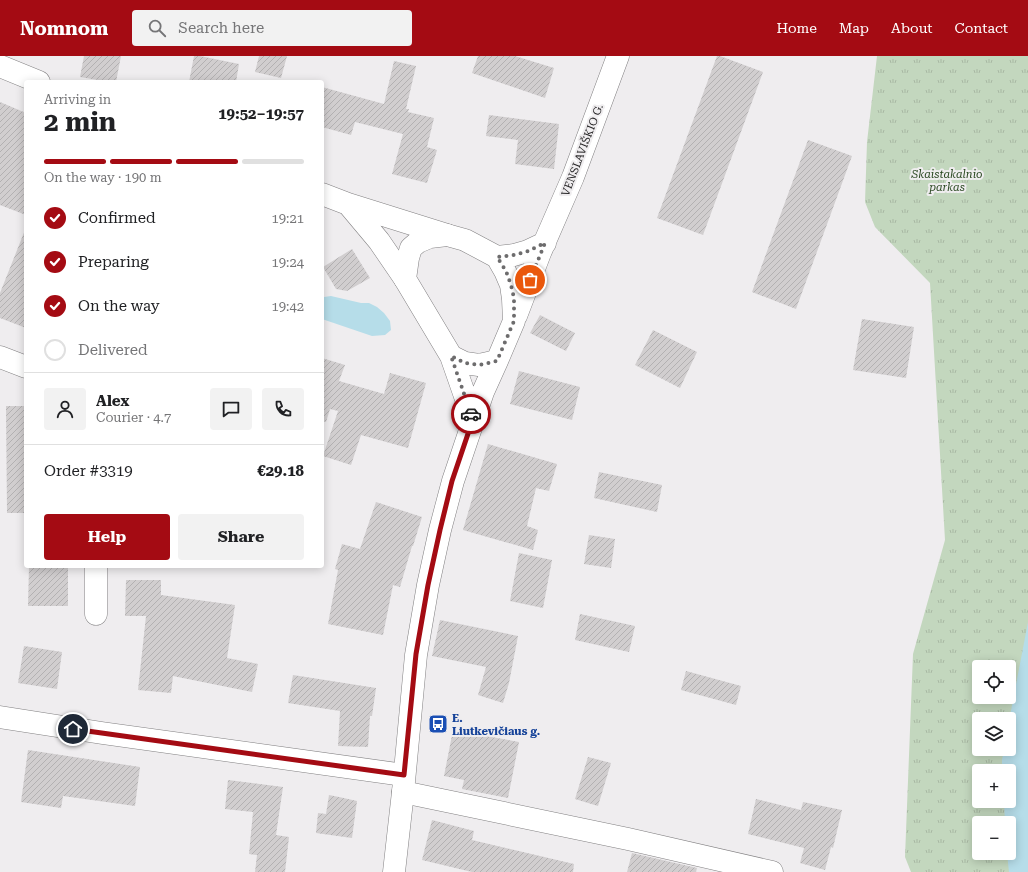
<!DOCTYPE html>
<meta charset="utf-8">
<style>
body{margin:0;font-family:"Roboto Serif",serif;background:#f2f2f2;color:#202124;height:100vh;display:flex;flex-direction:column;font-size:15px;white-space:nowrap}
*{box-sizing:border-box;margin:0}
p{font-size:13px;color:#757577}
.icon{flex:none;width:22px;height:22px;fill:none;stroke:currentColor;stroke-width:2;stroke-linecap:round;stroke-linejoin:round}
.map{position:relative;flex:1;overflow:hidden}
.details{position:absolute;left:24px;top:24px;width:300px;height:488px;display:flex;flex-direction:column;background:#fff;border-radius:4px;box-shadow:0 2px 10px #0003}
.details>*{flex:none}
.tools{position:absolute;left:972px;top:604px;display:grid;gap:8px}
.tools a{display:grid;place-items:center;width:44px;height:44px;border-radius:4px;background:#fff;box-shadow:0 2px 10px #0003;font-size:20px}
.pin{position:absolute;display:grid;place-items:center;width:34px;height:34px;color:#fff;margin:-17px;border:2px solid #fff;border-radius:50%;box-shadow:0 1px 4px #0007}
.courier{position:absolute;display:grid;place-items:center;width:40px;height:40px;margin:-20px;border:3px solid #a40b13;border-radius:50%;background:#fff;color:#222;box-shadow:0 1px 5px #0007}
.head em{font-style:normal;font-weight:700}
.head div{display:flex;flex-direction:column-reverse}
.head{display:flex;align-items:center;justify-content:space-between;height:68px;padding:0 20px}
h1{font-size:26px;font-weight:700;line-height:30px}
.bar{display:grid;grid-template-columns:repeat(4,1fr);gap:6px 4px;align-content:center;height:48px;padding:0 20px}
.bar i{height:5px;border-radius:3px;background:#e0e0e0}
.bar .on{background:#a40b13}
.bar p{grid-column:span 4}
.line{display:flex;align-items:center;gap:10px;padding:0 20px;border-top:1px solid #e0e0e0}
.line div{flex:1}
.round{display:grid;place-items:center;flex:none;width:42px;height:42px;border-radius:4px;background:#f2f2f2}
ol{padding:0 20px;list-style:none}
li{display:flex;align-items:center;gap:12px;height:44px}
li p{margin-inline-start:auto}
li .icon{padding:4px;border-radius:50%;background:#a40b13;color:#fff;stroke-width:4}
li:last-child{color:#757577}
li i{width:22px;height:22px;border:2px solid #e0e0e0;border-radius:50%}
.button{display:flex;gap:8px;margin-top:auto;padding:8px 20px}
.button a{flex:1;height:46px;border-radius:4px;background:#a40b13;color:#fff;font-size:16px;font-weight:700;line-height:46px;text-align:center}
.button a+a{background:#f2f2f2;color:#202124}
header{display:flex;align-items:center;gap:24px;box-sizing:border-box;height:56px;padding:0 20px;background:#a40b13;color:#fff}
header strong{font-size:19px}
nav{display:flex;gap:22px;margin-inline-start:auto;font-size:14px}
.search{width:280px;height:36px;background:#f2f2f2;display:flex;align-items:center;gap:10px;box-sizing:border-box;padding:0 14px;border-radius:4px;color:#757577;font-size:15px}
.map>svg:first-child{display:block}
</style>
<header>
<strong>Nomnom</strong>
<div class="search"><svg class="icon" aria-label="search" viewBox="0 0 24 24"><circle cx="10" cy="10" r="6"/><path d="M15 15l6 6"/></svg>Search here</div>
<nav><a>Home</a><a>Map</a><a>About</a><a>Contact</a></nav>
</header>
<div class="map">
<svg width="1028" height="816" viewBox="0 0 1028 816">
<defs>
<pattern id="park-tufts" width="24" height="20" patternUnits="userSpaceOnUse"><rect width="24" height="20" fill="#c3d7be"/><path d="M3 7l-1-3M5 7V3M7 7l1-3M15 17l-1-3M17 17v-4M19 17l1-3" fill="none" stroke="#a8b8a3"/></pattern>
<pattern id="building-hatch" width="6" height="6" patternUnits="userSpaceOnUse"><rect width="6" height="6" fill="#d1cecf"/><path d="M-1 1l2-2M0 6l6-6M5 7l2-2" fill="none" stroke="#b3b1b2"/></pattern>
</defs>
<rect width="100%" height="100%" fill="#efedef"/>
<path fill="url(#park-tufts)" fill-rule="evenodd" d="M877,0H1028V816H911L905,801L913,598L945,484L930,227L875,171L865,146L867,86ZM979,611H1009V641H979ZM979,663H1009V693H979ZM979,715H1009V745H979ZM979,767H1009V797H979Z"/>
<path fill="#b6dde9" d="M331,240L361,247H369L377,251L384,257L390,265L391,274L385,279L372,280L322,263V243L324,241Z
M1028,566V816H1009L1007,797H1009V767H1005L1004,745H1009V715H1002V704L1004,693H1009V665Z"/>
<path fill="url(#building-hatch)" d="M84,0H121L116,26H110L80,21Z
M194,0H200L239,8L236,26H189Z
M259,0H287L281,22L255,16Z
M478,0H515L554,12L545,42L472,17Z
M717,0H720L763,16L703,179L657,162Z
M394,5L416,10L406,53H409L408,56L434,62L427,91L437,94L427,127L392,118L403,78L355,66L351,79L322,71V31L384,48Z
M0,46L26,57V159L0,149Z
M489,59L559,68L554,113L515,108L518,84L486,80Z
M808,84L852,100L796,253L752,236Z
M25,174H26V272L0,262V237Z
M352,193L370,222L347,235L336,233L323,211Z
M540,259L575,277L566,295L530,277Z
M862,263L914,271L906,322L853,314Z
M653,274L697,296L680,332L635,309Z
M322,302L345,309L339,325L384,338L390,317L426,327L408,392L361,379L351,409L323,400L338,355L330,353L326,366L322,365Z
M519,315L580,331L572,364L510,348Z
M6,350H26V457H7Z
M488,388L557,408L549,435L536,432L527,470L538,474L533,494L463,474Z
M599,416L662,429L657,456L594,442Z
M376,446L422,461L413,490H412L400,531L393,529L383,579L328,568L338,514L335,513L342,488L360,493Z
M589,479L615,483L611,512L584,508Z
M519,497L552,504L543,552L510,545Z
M29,510H68V550H28Z
M126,524H161V539L235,549L227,602L258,608L252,636L173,620L171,637L138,634L146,560H125Z
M580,558L635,570L629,596L575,584Z
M440,564L518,580L509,627L503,647L478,639L486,611L432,600Z
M24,590L62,596L57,633L18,627Z
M686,615L741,630L736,649L681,634Z
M293,619L376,632L372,660H370L368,691L338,690L340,655L288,647Z
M453,674L519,686L508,742L462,733L464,724L444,720Z
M28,694L140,711L135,750L63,740L61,752L21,746Z
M588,701L611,707L598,750L575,743Z
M228,724L283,731L276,779L289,781L285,816H255L257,799L249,798L253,756L225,753Z
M329,739L339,741L357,745L352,782L316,777L318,757L326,758Z
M756,743L801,754L803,746L842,754L833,792L831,791L825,814L800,807L804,792L748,778Z
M432,764L474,775L472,784L574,808L573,816H472L422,804Z
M632,797L697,812L696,816H627Z"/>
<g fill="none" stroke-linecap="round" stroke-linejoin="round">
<defs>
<path id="minor" d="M0,10L39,26
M322,138L348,148L447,179
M348,148L379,185L405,223
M0,301L26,311
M96,510V558
M0,661L102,677L404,719
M403,736L628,783L772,816"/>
<path id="secondary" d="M447,179L465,184L497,201L505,215L511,229L513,243L514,265L497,305L479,309L465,307L451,300L405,223L408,202L411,192L418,186L430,181Z
M497,201L514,199L528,195L545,187
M516,260L540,197L573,121L618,0
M451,300L473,363
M394,816L403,736L416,599L428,529L440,474L453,425L483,336L497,305"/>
</defs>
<use href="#minor" stroke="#828082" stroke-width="23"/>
<use href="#secondary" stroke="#828082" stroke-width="23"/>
<use href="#minor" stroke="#fff" stroke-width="22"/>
<use href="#secondary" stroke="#fff" stroke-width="22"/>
</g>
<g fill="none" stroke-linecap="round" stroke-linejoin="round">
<path stroke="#6d6c6d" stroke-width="4" stroke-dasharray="0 7.2" d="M471,358L451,300L465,307L479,309L497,305L514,265V242L511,229L506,215L497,201L514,199L528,195L545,187L530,224"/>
<path stroke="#a40b13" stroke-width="5" d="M73,673L404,719L416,598L428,529L440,474L452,425L473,363L471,358"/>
</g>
<defs>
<symbol id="bus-square" viewBox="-11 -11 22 22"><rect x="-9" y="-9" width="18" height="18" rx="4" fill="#1a4fb4" stroke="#efedef"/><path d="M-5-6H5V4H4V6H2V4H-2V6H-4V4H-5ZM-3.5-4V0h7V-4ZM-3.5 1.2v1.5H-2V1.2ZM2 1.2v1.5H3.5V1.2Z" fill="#fff"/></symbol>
</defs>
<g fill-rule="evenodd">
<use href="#bus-square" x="427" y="657" width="22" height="22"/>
</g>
<g text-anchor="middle" stroke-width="4" stroke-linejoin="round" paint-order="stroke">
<g font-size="11" fill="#272627" stroke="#efedef">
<text transform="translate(582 94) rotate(-69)" y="4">VENSLAVIŠKIO G.</text>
</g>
<g font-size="11" font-style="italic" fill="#28461f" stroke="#efedef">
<text x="947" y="122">Skaistakalnio<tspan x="947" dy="13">parkas</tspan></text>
</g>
<g font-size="11" font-weight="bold" fill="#164399" stroke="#efedef" text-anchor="start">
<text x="452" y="666">E.<tspan x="452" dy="13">Liutkevičiaus g.</tspan></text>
</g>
</g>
</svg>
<div class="tools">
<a><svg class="icon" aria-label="locate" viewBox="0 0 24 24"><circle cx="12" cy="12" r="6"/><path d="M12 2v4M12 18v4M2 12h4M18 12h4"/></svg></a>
<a><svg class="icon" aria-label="layers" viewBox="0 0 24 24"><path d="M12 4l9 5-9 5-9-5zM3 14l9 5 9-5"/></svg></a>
<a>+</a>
<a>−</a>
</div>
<div class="pin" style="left:530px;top:224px;background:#ea580c"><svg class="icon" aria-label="bag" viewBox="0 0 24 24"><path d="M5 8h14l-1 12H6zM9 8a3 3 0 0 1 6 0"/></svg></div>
<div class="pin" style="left:73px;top:673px;background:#1f2937"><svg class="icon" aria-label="home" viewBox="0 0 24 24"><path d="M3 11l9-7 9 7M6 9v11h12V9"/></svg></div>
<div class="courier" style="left:471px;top:358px"><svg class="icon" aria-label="car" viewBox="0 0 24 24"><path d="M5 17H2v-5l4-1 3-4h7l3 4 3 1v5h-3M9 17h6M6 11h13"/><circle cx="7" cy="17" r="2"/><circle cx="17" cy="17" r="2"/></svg></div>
<section class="details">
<div class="head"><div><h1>2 min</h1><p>Arriving in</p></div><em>19:52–19:57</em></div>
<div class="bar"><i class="on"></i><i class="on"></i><i class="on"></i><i></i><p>On the way · 190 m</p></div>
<ol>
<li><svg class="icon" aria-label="check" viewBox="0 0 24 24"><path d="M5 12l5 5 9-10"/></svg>Confirmed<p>19:21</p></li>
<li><svg class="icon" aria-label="check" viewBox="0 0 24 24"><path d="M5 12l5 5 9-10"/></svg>Preparing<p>19:24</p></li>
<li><svg class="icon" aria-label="check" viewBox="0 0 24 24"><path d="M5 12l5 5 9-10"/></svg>On the way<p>19:42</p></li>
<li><i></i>Delivered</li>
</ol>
<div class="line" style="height:72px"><a class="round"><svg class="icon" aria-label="person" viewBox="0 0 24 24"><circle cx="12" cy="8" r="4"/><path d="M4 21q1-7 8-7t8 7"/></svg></a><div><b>Alex</b><p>Courier · 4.7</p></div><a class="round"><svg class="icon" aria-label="chat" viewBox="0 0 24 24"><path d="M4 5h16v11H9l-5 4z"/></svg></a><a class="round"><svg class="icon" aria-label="phone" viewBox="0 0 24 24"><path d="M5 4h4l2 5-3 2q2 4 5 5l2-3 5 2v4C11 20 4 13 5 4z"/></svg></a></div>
<div class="line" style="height:52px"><div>Order #3319</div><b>€29.18</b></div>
<div class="button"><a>Help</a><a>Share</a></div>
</section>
</div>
